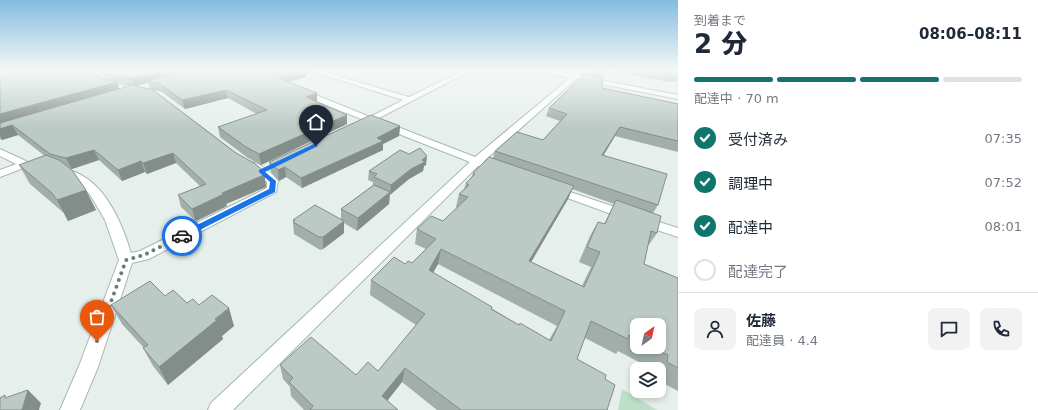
<!DOCTYPE html>
<html lang="ja">
<meta charset="utf-8">
<style>
body{margin:0;font-family:"DejaVu Sans","Noto Sans JP",sans-serif;background:#f2f2f3;color:#1f2937;height:100vh;display:flex;flex-direction:column;font-size:15px;white-space:nowrap}
*{box-sizing:border-box;margin:0}
p{font-size:13px;color:#747a83}
.icon{flex:none;width:22px;height:22px;fill:none;stroke:currentColor;stroke-width:2;stroke-linecap:round;stroke-linejoin:round}
.map{position:relative;flex:1;overflow:hidden}
.drawer{display:flex;flex-direction:column;background:#fff;width:360px}
.drawer>*{flex:none}
.needle{width:26px;rotate:33deg}
.tools{position:absolute;left:630px;top:318px;display:grid;gap:8px}
.tools a{display:grid;place-items:center;width:36px;height:36px;border-radius:8px;background:#fff;box-shadow:0 2px 6px #0003;font-size:20px}
.pin{position:absolute;display:grid;place-items:center;width:34px;height:34px;color:#fff;margin:-41px -17px;border-radius:50% 50% 50% 0;rotate:-45deg;box-shadow:0 0 4px #0007}
.pin .icon{rotate:45deg}
.courier{position:absolute;display:grid;place-items:center;width:40px;height:40px;margin:-20px;border:3px solid #1a73e8;border-radius:50%;background:#fff;color:#222;box-shadow:0 1px 5px #0007}
.head em{font-style:normal;font-weight:800}
.head div{display:flex;flex-direction:column-reverse}
.head{display:flex;align-items:center;justify-content:space-between;height:68px;padding:0 16px}
h1{font-size:26px;font-weight:800;line-height:30px}
.bar{display:grid;grid-template-columns:repeat(4,1fr);gap:6px 4px;align-content:center;height:48px;padding:0 16px}
.bar i{height:5px;border-radius:3px;background:#e0e1e3}
.bar .selected{background:#0f766e}
.bar p{grid-column:span 4}
.line{display:flex;align-items:center;gap:10px;padding:0 16px;border-top:1px solid #e0e1e3}
.line div{flex:1}
.round{display:grid;place-items:center;flex:none;width:42px;height:42px;border-radius:8px;background:#f2f2f3}
ol{padding:0 16px;list-style:none}
li{display:flex;align-items:center;gap:12px;height:44px}
li p{margin-inline-start:auto}
li .icon{padding:4px;border-radius:50%;background:#0f766e;color:#fff;stroke-width:4}
li:last-child{color:#747a83}
li i{width:22px;height:22px;border:2px solid #e0e1e3;border-radius:50%}
main{display:flex;flex:1;min-height:0}
.map>svg:first-child{display:block}
</style>
<main>
<div class="map">
<svg width="678" height="410" viewBox="0 0 678 410">
<rect width="100%" height="100%" fill="#e6efeb"/>
<path fill="#bfe0c8" d="M622,389L657,410H618Z"/>
<g fill="none" stroke-linecap="round" stroke-linejoin="round">
<defs>
<path id="minor" d="M87,70H94L111,83L142,91L138,93L107,86Z
M308,70H318L409,97L464,70H472L377,119L475,157L570,78L537,70H550L574,75L579,70H586L580,76L678,95V99L576,79L484,161L488,164L487,166H478L233,410H208L211,403L470,162L371,123L363,124L362,122L364,120L300,95V91H306L370,117L403,100Z
M0,149L28,162L43,165L44,167L39,170L26,167L0,177V170L16,164L0,156Z
M251,162C261,164 272,173 278,181L276,192L149,259L132,263L98,367L80,410H60L79,366L119,260L105,220L91,196L82,185L56,171L57,169C63,167 67,169 72,171C105,182 122,223 131,253L140,251L267,188V182L246,165Z
M555,187L630,212L632,215L630,218H622L551,192L549,190Z
M643,217L678,228V237L639,224L637,221L639,218Z"/>
</defs>
<use href="#minor" stroke="#a8b8b2" stroke-width="2"/>
<use href="#minor" fill="#fff" fill-rule="evenodd"/>
</g>
<path fill="#a1aea9" fill-rule="evenodd" d="M0,70L103,79L110,80L97,70H265L276,77L281,79L266,70H309V74L306,75V77L288,82L317,102L347,124L261,165L248,158L220,137L218,127L257,114L228,98L185,109L162,92L153,90L236,153L264,171L266,187L226,204L227,206L196,221L181,207L178,195L200,186L176,163L147,174L145,172L122,181L99,160L72,169H70L96,210L68,221L64,213L30,184L19,165L45,156L18,135L2,140L0,139ZM117,83L126,85L130,86L119,89ZM148,83L150,89L136,86Z
M590,70H605L602,77V88L678,104V152L615,136L603,156L658,205L653,213L657,233L648,246L644,264L678,278V391L659,381V369H652L618,351L616,354L585,338L577,359L605,379L607,410H437L402,382L387,401L398,410H304L291,396L290,387L283,379L280,365L356,375L378,371L416,325L370,295L371,280L405,264L412,263L426,249L415,244L417,229L443,221L457,208L456,207L459,194L464,189L466,183L471,178L473,173L493,158L495,151L543,140L560,121L546,116L549,108L588,75ZM572,189L614,204L604,224L598,222L590,236L579,262L591,267L582,286L531,262L568,199ZM438,264L557,326L549,340L519,325L433,273ZM637,325L659,347H637Z
M607,70H678V81L669,82Z
M400,126L399,136L383,144V150L302,188L286,177L279,181L271,172L269,162Z
M426,165L424,166L423,171L409,179L390,194L389,204L357,231L344,223V233L323,249L320,250L294,234L293,222L294,221L293,220L341,219V209L373,185V182L368,180L369,171Z
M165,296L187,303L199,305L234,326L222,336L223,339L168,385L153,366L143,348H144L122,324L111,305Z"/>
<path fill="#838d89" d="M164,70H198L147,81L148,83L134,86L131,78Z
M302,70H309V74L306,75V77L287,82L286,74Z
M117,82L120,90L0,126V114Z
M226,90L228,98L185,109L182,100Z
M317,93V102L306,97Z
M347,115V124L261,165L259,154Z
M12,125L18,135L2,140L0,136V129Z
M400,126L399,136L383,144V150L302,188L301,178L377,138Z
M620,127L615,136L597,166L602,155Z
M94,150L99,160L72,169L66,158Z
M173,153L176,163L147,174L143,163Z
M427,156L426,165L424,166L423,171L409,179L390,195L391,185Z
M141,161L145,172L122,181L118,170Z
M285,167L286,177L279,181L278,170Z
M264,171L266,187L226,204L227,206L196,221L192,209Z
M574,186L568,199L523,276L529,261Z
M86,190L96,210L68,221L57,200Z
M390,192L389,204L357,231L358,218Z
M344,221V233L323,249V237Z
M441,249L438,264L426,285L429,270Z
M229,308L234,326L222,336L223,339L168,385L159,367Z
M405,368L402,382L380,410L382,396Z
M28,390L41,403L39,410H22Z"/>
<path fill="#bbcac4" stroke="#838d89" fill-rule="evenodd" d="M0,70H91L103,79L117,82L0,114Z
M104,70H164L131,78L109,74Z
M190,70H265L276,77L317,93L306,97L347,115L259,154L246,147L218,127L267,110L226,90L182,100L159,83L147,81Z
M279,70H301L286,74Z
M654,70H678V73L674,74Z
M585,74L603,77L602,88L678,104V141L620,127L602,155L667,174L658,205L495,151L517,132L543,140L567,114L549,108Z
M132,85L153,90L236,153L254,163L264,171V175L222,193L224,194L192,209L178,195L206,184L173,153L143,163L141,161L118,170L94,150L66,158L50,154L12,125L0,129V123Z
M371,115L400,126L377,138L383,141L301,178L285,167L278,170L269,162Z
M420,148L427,156L422,160L425,162L411,169L391,185L374,177L377,174L369,171L400,150L409,154Z
M46,155L59,160L72,170L86,190L57,200L52,193L19,165Z
M489,157L574,186L529,261L584,287L600,252L587,247L598,222L605,224L616,200L661,216L657,233L651,231L644,264L678,278V368L667,362L668,355L651,347H659V325H637V340L629,335L628,339L591,321L577,359L606,375L605,379L615,385L607,410H461L405,368L382,396L398,410H310L313,406L289,382L293,378L280,365L311,337L356,375L368,362L378,371L425,314L371,280L394,257L405,264L408,261L412,263L436,239L417,229L431,216L443,221L468,197L459,194L469,185L466,183L475,174L473,173ZM441,249L565,311L551,341L520,323L519,325L491,309L492,307L429,270Z
M374,185L390,192L358,218L341,209Z
M315,205L344,221L323,237H319L293,222L295,220H293Z
M150,281L165,296L173,290L187,303L193,299L199,305L212,295L229,308L215,319L217,320L159,367L143,348L148,345L111,305Z
M28,390L22,410H0V398L5,395V398Z"/>
<linearGradient id="sky" x2="0" y2="1"><stop stop-color="#84bce0"/><stop offset="0.55" stop-color="#f4f8f6"/><stop offset="1" stop-color="#f4f8f6" stop-opacity="0"/></linearGradient>
<rect width="678" height="128" fill="url(#sky)"/>
<path fill="#1a73e8" d="M314,144L318,146L265,172L276,181L275,192L184,238H179V234L269,189L270,182L259,172V170Z"/>
<g fill="none" stroke-linecap="round" stroke-linejoin="round">
<path stroke="#687f78" stroke-width="4" stroke-dasharray="0 7.2" d="M97,341L126,260L144,255L182,236"/>
</g>
</svg>
<div class="tools">
<a><svg class="needle" viewBox="-14 -14 28 28"><path d="M0-13l5 13h-10z" fill="#e53935"/><path d="M0 13l5-13h-10z" fill="#747a83"/></svg></a>
<a><svg class="icon" aria-label="layers" viewBox="0 0 24 24"><path d="M12 4l9 5-9 5-9-5zM3 14l9 5 9-5"/></svg></a>
</div>
<div class="pin" style="left:97px;top:341px;background:#ea580c"><svg class="icon" aria-label="bag" viewBox="0 0 24 24"><path d="M5 8h14l-1 12H6zM9 8a3 3 0 0 1 6 0"/></svg></div>
<div class="pin" style="left:316px;top:146px;background:#1f2937"><svg class="icon" aria-label="home" viewBox="0 0 24 24"><path d="M3 11l9-7 9 7M6 9v11h12V9"/></svg></div>
<div class="courier" style="left:182px;top:236px"><svg class="icon" aria-label="car" viewBox="0 0 24 24"><path d="M5 17H2v-5l4-1 3-4h7l3 4 3 1v5h-3M9 17h6M6 11h13"/><circle cx="7" cy="17" r="2"/><circle cx="17" cy="17" r="2"/></svg></div>
</div>
<section class="drawer">
<div class="head"><div><h1>2 分</h1><p>到着まで</p></div><em>08:06–08:11</em></div>
<div class="bar"><i class="selected"></i><i class="selected"></i><i class="selected"></i><i></i><p>配達中 · 70 m</p></div>
<ol>
<li><svg class="icon" aria-label="check" viewBox="0 0 24 24"><path d="M5 12l5 5 9-10"/></svg>受付済み<p>07:35</p></li>
<li><svg class="icon" aria-label="check" viewBox="0 0 24 24"><path d="M5 12l5 5 9-10"/></svg>調理中<p>07:52</p></li>
<li><svg class="icon" aria-label="check" viewBox="0 0 24 24"><path d="M5 12l5 5 9-10"/></svg>配達中<p>08:01</p></li>
<li><i></i>配達完了</li>
</ol>
<div class="line" style="height:72px"><a class="round"><svg class="icon" aria-label="person" viewBox="0 0 24 24"><circle cx="12" cy="8" r="4"/><path d="M4 21q1-7 8-7t8 7"/></svg></a><div><b>佐藤</b><p>配達員 · 4.4</p></div><a class="round"><svg class="icon" aria-label="chat" viewBox="0 0 24 24"><path d="M4 5h16v11H9l-5 4z"/></svg></a><a class="round"><svg class="icon" aria-label="phone" viewBox="0 0 24 24"><path d="M5 4h4l2 5-3 2q2 4 5 5l2-3 5 2v4C11 20 4 13 5 4z"/></svg></a></div>
</section>
</main>
